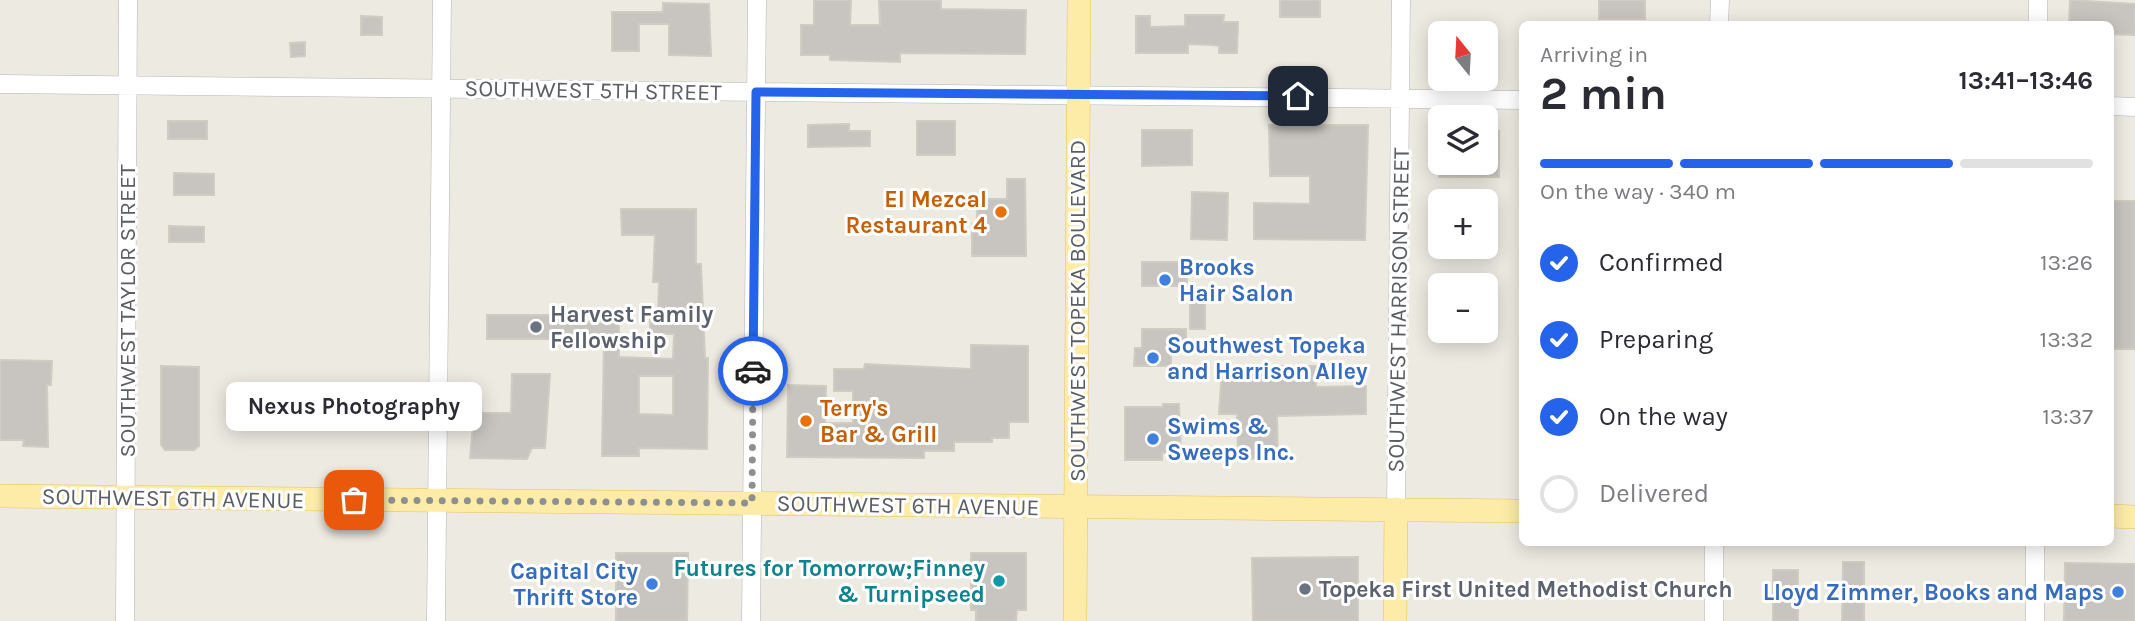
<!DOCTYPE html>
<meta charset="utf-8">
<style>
body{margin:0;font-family:Karla,sans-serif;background:#f7f7f7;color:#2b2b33;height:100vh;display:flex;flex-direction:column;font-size:26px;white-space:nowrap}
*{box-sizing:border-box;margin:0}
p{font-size:23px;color:#7c7c81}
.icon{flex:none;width:38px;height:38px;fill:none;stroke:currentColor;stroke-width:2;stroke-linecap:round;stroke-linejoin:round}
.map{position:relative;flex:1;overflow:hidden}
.drawer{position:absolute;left:1519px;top:21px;width:595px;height:525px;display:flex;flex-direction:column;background:#fff;border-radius:10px;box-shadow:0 4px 18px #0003}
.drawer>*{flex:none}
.needle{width:46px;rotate:342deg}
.buttons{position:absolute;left:1428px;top:21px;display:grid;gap:14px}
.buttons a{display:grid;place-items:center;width:70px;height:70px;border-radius:10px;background:#fff;box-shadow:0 4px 18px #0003;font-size:35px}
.pin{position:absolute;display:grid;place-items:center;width:60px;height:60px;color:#fff;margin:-30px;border-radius:14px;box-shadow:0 4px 10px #0006}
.courier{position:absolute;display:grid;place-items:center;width:70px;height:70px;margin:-35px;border:5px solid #2563eb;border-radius:50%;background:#fff;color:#222;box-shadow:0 2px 9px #0007}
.bubble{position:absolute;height:49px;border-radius:10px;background:#fff;box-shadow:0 4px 18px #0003;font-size:23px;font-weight:700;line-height:49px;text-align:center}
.headline em{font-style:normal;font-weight:700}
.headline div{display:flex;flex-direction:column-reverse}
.headline{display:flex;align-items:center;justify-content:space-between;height:119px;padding:0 21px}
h1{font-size:46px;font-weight:700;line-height:52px}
.bar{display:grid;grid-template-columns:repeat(4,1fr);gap:10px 7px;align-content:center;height:84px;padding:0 21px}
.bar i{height:9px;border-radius:5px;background:#e1e1e2}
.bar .on{background:#2563eb}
.bar p{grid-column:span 4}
ol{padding:0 21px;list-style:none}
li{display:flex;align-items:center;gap:21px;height:77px}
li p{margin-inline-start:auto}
li .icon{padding:7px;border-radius:50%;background:#2563eb;color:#fff;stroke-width:4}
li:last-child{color:#7c7c81}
li i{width:38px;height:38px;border:4px solid #e1e1e2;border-radius:50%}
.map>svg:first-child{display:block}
</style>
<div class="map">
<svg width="2135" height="621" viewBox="0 0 2135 621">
<rect width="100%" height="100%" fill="#edeae2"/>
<path fill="#c8c5c0" stroke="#d1ccc1" stroke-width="2" fill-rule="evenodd" d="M814,0H851L850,25H880L879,0H941V9L1026,10L1025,54L900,53V62L830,60V55H801V25H814Z
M1280,0H1320V17H1280Z
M1599,0H1645V19H1599Z
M2070,0L2135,4V35L2110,34V24H2069Z
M663,3L709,4L711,56L669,55V24H639V51H612V12H663Z
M1185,15H1224L1223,22H1238L1237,53H1219V46L1212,45L1188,44V53H1136V16H1150V27L1185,26Z
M361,16L382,17V35H361Z
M305,42V56L291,57L290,43Z
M168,121H207V139H168Z
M917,121H955V155H917Z
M849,124V131H870V146L808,147V125Z
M1269,125H1368L1365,240L1254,239V203L1310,204V176H1270Z
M1142,130H1192V165L1142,166Z
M1486,131H1499V177H1439V163H1486Z
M174,173L214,174V195H174Z
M1007,179H1025L1026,256H972V224H977V199H1007Z
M1192,192L1228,193L1227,240L1191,239Z
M2110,201H2135V349H2110Z
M621,209H696V264H701L705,358H708L707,449L639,448V456H602L604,339H487V315H586V322H619V357L673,359L674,334H650V313H658L659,282H653L655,235H622ZM639,376H673V415L639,414Z
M169,226L204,227V242H169Z
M1142,262H1187V286H1142Z
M1190,302H1205V329H1190Z
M1142,329H1186V346H1171V366H1134L1135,348H1142Z
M971,345L1028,346V422H1009V438H992V442H954V451H924V458L787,457L788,385L826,386L825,423H853V391H834V369H864L865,364L971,369Z
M0,360L52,361L51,385H47L48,447L23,446L24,440H0Z
M161,366L199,367V446L194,450H165L161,445Z
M1274,366H1316V387L1366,386V414L1277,416L1278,458L1238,459L1237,414H1219L1222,368L1236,367V372L1275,371Z
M512,374H550L545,448H532L527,459L470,458L474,413H511Z
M1163,404H1179L1181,453H1162V460H1125V407H1163Z
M616,553H688L687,621H616Z
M971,553H1026V610H1017L1016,621H976V610H971Z
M1358,557V621H1253L1252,558Z
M1843,562H1864V621H1842Z
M2065,563L2135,564V621H2064Z
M1773,570H1798V621H1773Z"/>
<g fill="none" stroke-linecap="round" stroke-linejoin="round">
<defs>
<path id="minor" d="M1719,24L1720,0
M2038,24V0
M0,84L1522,100
M2110,106L2135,107
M1396,509L1401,0
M125,621L128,0
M436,621L442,0
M751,621L757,0
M1714,621V542
M2035,621V542"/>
<path id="major" d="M0,496L1522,511
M2110,516L2135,517
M1075,621L1079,0
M1395,621L1396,509"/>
</defs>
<use href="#minor" stroke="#b3b5b9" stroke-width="19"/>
<use href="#major" stroke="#ecc05c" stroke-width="24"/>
<use href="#minor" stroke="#fff" stroke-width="18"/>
<use href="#major" stroke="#fceca8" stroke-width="23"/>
</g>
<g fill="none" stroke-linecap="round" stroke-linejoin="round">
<path stroke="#8e8f8f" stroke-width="7" stroke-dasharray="0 12.6" d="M354,500L752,503L753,371"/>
<path stroke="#2563eb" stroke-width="9" d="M753,371L756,92L1298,96"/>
</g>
<g fill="#e8710a" stroke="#fff" stroke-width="2.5">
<circle cx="1001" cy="212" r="7"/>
<circle cx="806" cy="421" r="7"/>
</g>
<g fill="#3f7fe0" stroke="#fff" stroke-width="2.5">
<circle cx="1165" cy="280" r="7"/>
<circle cx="1153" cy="358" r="7"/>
<circle cx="1153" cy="439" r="7"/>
<circle cx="652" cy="584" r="7"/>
<circle cx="2118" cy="592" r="7"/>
</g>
<g fill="#6b7280" stroke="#fff" stroke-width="2.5">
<circle cx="536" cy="327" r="7"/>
<circle cx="1305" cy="589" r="7"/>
</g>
<circle fill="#0f9aa8" stroke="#fff" stroke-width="2.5" cx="999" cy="581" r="7"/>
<g text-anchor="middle" stroke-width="6" stroke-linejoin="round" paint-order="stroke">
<g font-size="23" fill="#5b5e63" stroke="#fff">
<text transform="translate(593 90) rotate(1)" y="8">SOUTHWEST 5TH STREET</text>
<text transform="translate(1398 310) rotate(-89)" y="8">SOUTHWEST HARRISON STREET</text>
<text transform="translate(127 311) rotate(-90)" y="8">SOUTHWEST TAYLOR STREET</text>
<text transform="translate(1077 311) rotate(-90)" y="8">SOUTHWEST TOPEKA BOULEVARD</text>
<text transform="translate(173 498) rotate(1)" y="8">SOUTHWEST 6TH AVENUE</text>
<text transform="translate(908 505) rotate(1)" y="8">SOUTHWEST 6TH AVENUE</text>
</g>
<g font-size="23" font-weight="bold" fill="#c56008" stroke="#fff" text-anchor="end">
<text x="987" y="207">El Mezcal<tspan x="987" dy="26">Restaurant 4</tspan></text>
<text x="820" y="416" text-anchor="start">Terry's<tspan x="820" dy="26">Bar &amp; Grill</tspan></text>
</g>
<g font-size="23" font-weight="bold" fill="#366cbe" stroke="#fff" text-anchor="start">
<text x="1179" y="275">Brooks<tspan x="1179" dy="26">Hair Salon</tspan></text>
<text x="1167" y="353">Southwest Topeka<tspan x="1167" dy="26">and Harrison Alley</tspan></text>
<text x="1167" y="434">Swims &amp;<tspan x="1167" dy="26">Sweeps Inc.</tspan></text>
<text x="638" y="579" text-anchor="end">Capital City<tspan x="638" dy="26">Thrift Store</tspan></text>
<text x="2104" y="600" text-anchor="end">Lloyd Zimmer, Books and Maps</text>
</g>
<g font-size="23" font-weight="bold" fill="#5b616d" stroke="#fff" text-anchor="start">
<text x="550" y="322">Harvest Family<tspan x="550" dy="26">Fellowship</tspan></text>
<text x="1319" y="597">Topeka First United Methodist Church</text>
</g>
<g font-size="23" font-weight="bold" fill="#0d838f" stroke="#fff" text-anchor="end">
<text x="985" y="576">Futures for Tomorrow;Finney<tspan x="985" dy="26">&amp; Turnipseed</tspan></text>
</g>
</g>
</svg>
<div class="buttons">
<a><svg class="needle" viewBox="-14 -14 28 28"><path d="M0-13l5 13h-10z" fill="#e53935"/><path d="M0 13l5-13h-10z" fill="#7c7c81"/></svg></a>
<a><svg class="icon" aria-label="layers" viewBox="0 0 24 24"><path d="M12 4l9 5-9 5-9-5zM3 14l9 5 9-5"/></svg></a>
<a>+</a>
<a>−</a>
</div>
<div class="pin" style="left:354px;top:500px;background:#ea580c"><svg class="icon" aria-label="bag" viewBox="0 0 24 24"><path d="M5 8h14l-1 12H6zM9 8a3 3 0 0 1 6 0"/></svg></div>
<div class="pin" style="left:1298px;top:96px;background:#1f2937"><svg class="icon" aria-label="home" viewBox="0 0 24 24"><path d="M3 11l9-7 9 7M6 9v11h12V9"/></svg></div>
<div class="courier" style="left:753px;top:371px"><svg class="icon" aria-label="car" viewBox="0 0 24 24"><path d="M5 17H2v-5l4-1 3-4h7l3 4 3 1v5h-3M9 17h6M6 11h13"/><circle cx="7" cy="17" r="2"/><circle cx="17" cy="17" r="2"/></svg></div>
<div class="bubble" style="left:226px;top:382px;width:256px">Nexus Photography</div>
<section class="drawer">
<div class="headline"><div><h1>2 min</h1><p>Arriving in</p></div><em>13:41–13:46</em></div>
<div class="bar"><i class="on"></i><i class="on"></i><i class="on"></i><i></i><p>On the way · 340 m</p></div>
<ol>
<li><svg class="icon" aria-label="check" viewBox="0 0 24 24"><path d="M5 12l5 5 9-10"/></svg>Confirmed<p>13:26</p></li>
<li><svg class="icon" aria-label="check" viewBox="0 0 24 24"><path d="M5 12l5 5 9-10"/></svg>Preparing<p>13:32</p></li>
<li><svg class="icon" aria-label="check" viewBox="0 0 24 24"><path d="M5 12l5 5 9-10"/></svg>On the way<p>13:37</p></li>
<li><i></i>Delivered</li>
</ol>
</section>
</div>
